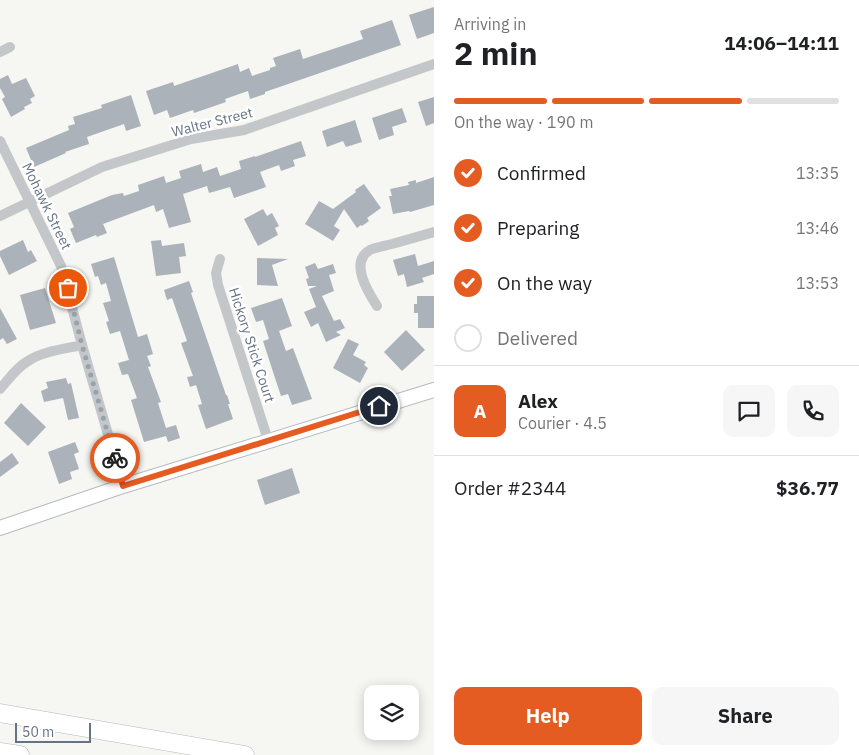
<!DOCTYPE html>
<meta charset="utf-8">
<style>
body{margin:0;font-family:"IBM Plex Sans",sans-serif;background:#f6f6f6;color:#202124;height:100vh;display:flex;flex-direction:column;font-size:19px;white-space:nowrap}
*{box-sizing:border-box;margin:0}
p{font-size:16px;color:#757577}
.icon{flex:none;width:28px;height:28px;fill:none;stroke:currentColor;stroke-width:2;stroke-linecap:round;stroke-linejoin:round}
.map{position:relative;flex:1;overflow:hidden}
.side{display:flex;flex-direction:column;background:#fff;width:425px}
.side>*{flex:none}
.tools{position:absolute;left:364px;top:685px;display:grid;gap:10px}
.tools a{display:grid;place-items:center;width:55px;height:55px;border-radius:10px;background:#fff;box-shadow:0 2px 12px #0003;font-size:25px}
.scale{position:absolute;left:15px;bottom:12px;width:76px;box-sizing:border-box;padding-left:5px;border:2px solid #647484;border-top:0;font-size:14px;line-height:18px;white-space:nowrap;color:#647484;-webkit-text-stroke:4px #fff;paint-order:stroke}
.pin{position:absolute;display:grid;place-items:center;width:42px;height:42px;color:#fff;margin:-21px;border:2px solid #fff;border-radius:50%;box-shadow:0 1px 5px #0007}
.courier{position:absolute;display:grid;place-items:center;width:50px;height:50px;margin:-25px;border:4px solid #e55c23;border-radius:50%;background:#fff;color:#222;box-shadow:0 1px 6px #0007}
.head em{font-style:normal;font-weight:700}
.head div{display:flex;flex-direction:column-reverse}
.head{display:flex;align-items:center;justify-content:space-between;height:85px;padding:0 20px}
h1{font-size:32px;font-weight:700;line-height:38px}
.bar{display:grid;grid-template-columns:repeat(4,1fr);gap:8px 5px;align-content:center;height:60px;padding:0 20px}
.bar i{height:6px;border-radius:4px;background:#e0e0e0}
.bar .current{background:#e55c23}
.bar p{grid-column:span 4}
.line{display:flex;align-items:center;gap:12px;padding:0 20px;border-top:1px solid #e0e0e0}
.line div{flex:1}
.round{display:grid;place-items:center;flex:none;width:52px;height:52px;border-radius:10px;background:#f6f6f6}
ol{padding:0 20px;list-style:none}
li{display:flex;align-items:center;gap:15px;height:55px}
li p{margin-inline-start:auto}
li .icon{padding:5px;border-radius:50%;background:#e55c23;color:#fff;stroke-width:4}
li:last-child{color:#757577}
li i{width:28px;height:28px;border:2px solid #e0e0e0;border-radius:50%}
.cta{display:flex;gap:10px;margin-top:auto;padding:10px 20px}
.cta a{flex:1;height:58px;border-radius:10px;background:#e55c23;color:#fff;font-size:20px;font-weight:700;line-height:58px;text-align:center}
.cta a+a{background:#f6f6f6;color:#202124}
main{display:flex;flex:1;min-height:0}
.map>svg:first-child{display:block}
</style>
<main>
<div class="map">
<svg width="434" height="755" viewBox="0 0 434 755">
<rect width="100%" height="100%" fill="#f6f6f2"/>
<path fill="#abb2b9" d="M434,7V33L417,39L409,15Z
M392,20L401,45L265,92V94L250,99L248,91L225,99L226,102L194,113L193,110L170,118L167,110L154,115L146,91L173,82L174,86L238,64L240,72L249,68L252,76L270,70V68L276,66L273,58L300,49L303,59L363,39L360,31Z
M8,75L12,84L26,78L35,96L30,99L32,103L24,107L25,109L11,117L2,99L5,97L0,88V79Z
M131,95L141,126L126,131L124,124L87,137L89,144L65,152L66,153L34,167L26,148L69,130L68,126L75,124L73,117L102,108L101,105Z
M434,97V123L426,126L418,102Z
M402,108L407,122L392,127L394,135L379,140L372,118Z
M355,120L362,142L346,147L343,141L327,147L322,131Z
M301,141L306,156L293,160L295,166L281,171L279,165L260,172L266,187L234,198L230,187L209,193L207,186L183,194L191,222L169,228L163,209L156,212L154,205L103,224L107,233L97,237L96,235L76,243L70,229L74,227L68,213L112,195L123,193L124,196L139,191L138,185L164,176L166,183L181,178L179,171L201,164L203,172L217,167L220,176L241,169L239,161L255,156V157Z
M434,177V205L410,212L409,211L393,214L389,196H392L390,189L409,185L408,182L416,180V183Z
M364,184L381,208L367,218L369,221L362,226L361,225L357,228L344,209L334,226L340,230L333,241L305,224L319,201L333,209L356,192L355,190Z
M263,209L267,216L272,213L279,226L275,228L278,235L258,246L244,219Z
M23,240L28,252L31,250L37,261L9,275L0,256V251Z
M161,240L162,246L184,243L186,256L179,257L181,273L156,276L151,241Z
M415,254L418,266L434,261V274L422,278L424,282L407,287L404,274L398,276L393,260Z
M114,257L138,337L147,334L153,354L147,356L151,366L148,367L161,402L158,403L166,428L176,425L180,438L168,442L166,436L144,442L131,400L137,398L128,374L122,375L118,363L129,360L120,331L110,334L106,322L109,321L103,303L111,301L106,283L101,285L98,276L95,277L91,264Z
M257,258L288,259L272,265L278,286L257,285Z
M315,263L318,269L333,264L336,273L329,275L334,291L322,296L334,321L340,319L345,328L336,332L341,335L326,342L318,323L311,327L304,312L316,307L309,289L317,286H308L306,279L309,278L305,267Z
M189,281L193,292L191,293L226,395H227L230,404H228L233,419L206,429L198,405L202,404L196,385L190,387L187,377L193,376L181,343L187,341L172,298L167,300L164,290Z
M45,288L56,323L30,330L20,295Z
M417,296H434V328H418V313H414V304H417Z
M282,298L292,326L279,331L286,351L293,348L312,399L292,405L288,394L281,396L276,381L263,341L269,339L263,320L256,322L251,308Z
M0,308L17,339L7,344L3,338L0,340Z
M406,330L425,350L402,371L384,352Z
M348,339L359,344L353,355L366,362L364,365L368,368L360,383L333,368Z
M66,378L68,384L71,383L79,418L68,420L63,398L44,402L41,391L48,388L46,382Z
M21,403L46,427L28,446L4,423Z
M75,442L79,452L74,454L79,469L70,472L72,479L59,484L48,452Z
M12,453L19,463L0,477V462Z
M292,468L300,493L265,505L257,480Z"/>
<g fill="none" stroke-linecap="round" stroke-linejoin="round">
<defs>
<path id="secondary" d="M0,528L123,486L434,390"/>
<path id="highway" d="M0,713L245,755
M0,752L20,755"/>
</defs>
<use href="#secondary" stroke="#b5babf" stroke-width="16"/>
<use href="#highway" stroke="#b6b9bc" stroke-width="19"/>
<path stroke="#c3c7ca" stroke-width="10" d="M0,52L10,47
M0,141L61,266L82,345L123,486
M0,216L102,167L191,139L244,130L434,64
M220,259L216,273L218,285L268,440
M377,306C368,292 349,262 370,250C376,247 385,246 392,244C406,240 420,236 434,232
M0,389C8,380 17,367 28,361C43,351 65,349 82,345"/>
<use href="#secondary" stroke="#fff" stroke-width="14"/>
<use href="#highway" stroke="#fff" stroke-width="18"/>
</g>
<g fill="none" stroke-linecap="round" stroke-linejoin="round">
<path stroke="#97a2aa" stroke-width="5" stroke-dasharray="0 9" d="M68,288L82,345L115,458"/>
<path stroke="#e55c23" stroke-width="6" d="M115,458L123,486L379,406"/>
</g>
<g text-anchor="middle" stroke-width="5" stroke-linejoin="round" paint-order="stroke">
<g font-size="14" fill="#647484" stroke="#fff">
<text transform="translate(212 122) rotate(-14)" y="5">Walter Street</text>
<text transform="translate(47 206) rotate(64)" y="5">Mohawk Street</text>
<text transform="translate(252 345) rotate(72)" y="5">Hickory Stick Court</text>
</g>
</g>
</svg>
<div class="tools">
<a><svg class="icon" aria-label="layers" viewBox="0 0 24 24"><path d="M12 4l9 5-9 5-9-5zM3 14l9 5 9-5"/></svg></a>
</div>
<div class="scale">50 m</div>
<div class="pin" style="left:68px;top:288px;background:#ea580c"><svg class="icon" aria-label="bag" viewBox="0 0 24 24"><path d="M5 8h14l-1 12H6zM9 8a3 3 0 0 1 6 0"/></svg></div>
<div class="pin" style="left:379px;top:406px;background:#1f2937"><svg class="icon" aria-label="home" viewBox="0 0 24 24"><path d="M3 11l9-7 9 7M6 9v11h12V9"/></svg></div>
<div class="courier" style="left:115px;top:458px"><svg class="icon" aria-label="bike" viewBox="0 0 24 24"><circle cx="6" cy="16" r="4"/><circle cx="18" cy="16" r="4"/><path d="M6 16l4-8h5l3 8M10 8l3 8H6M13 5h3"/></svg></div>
</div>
<section class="side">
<div class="head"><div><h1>2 min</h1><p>Arriving in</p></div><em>14:06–14:11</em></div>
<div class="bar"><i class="current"></i><i class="current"></i><i class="current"></i><i></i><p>On the way · 190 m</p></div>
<ol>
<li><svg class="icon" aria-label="check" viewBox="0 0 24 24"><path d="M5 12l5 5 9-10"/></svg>Confirmed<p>13:35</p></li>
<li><svg class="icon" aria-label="check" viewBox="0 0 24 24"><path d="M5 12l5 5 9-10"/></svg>Preparing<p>13:46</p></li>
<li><svg class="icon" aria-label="check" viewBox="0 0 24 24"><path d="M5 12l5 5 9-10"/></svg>On the way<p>13:53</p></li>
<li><i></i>Delivered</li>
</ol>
<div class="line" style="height:90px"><b class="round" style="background:#e55c23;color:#fff">A</b><div><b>Alex</b><p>Courier · 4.5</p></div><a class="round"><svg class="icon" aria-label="chat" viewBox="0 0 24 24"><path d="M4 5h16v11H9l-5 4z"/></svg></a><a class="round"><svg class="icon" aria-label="phone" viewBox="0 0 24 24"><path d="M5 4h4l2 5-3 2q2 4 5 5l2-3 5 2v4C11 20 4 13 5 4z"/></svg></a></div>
<div class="line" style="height:65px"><div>Order #2344</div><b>$36.77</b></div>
<div class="cta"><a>Help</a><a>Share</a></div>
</section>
</main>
